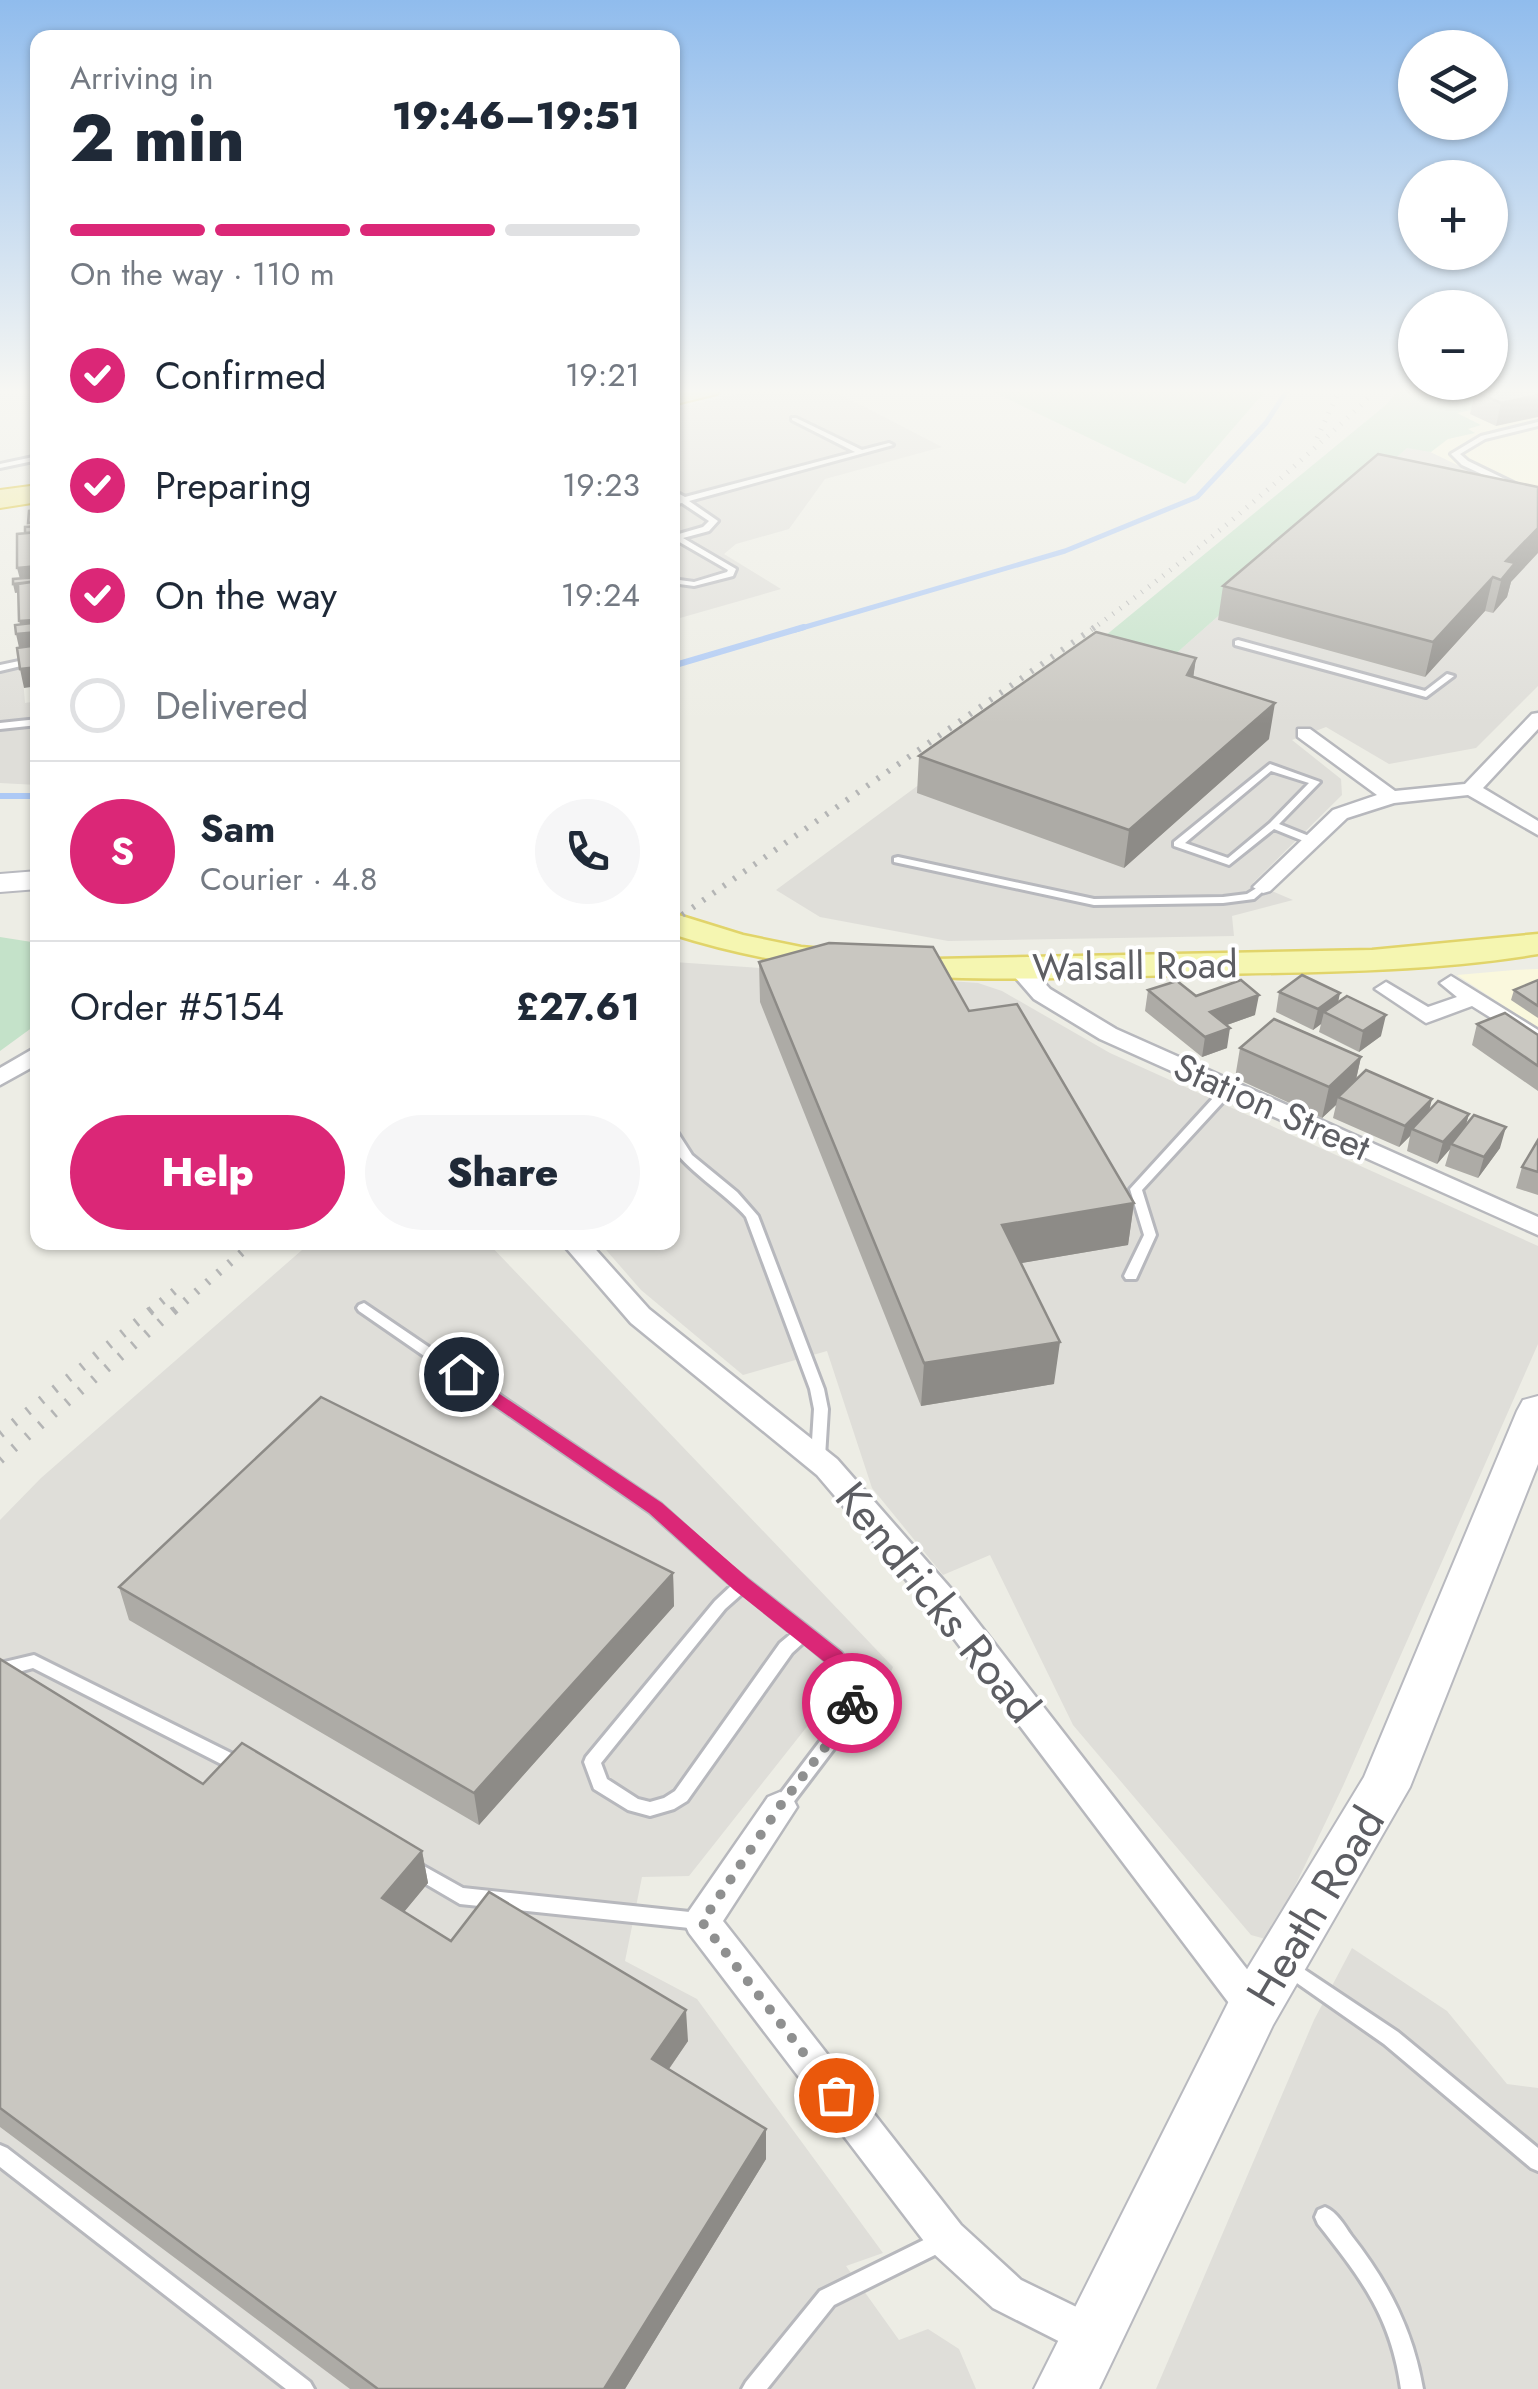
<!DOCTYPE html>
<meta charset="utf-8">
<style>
body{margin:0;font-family:Jost,sans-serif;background:#f6f6f7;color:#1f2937;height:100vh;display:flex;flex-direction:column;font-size:38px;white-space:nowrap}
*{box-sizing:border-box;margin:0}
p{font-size:32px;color:#747a83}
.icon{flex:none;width:55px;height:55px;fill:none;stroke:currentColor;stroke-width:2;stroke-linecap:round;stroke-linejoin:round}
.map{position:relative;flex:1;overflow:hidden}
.drawer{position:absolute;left:30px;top:30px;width:650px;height:1220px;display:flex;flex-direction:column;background:#fff;border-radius:20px;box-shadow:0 2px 8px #0004}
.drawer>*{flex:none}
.controls{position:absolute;left:1398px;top:30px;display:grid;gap:20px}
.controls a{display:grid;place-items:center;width:110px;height:110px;border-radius:50%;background:#fff;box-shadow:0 2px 8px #0004;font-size:50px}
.pin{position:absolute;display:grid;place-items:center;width:85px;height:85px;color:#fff;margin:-42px;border:5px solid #fff;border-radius:50%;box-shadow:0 2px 10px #0007}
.courier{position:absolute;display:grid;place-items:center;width:100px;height:100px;margin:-50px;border:8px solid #db2777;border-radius:50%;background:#fff;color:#222;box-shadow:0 2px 12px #0007}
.summary em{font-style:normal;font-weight:800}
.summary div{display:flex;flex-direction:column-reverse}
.summary{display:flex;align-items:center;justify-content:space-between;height:170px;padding:0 40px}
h1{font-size:65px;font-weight:800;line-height:75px}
.bar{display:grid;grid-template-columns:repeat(4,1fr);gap:15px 10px;align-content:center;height:120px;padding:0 40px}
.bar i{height:12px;border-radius:8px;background:#e0e1e3}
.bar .current{background:#db2777}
.bar p{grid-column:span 4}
.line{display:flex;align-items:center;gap:25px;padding:0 40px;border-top:2px solid #e0e1e3}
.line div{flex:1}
.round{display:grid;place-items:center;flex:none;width:105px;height:105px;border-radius:52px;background:#f6f6f7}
ol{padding:0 40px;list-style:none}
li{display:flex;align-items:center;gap:30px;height:110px}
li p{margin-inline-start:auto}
li .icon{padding:10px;border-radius:50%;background:#db2777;color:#fff;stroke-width:4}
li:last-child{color:#747a83}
li i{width:55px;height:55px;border:5px solid #e0e1e3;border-radius:50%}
.cta{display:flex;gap:20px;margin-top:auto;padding:20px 40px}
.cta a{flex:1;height:115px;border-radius:60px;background:#db2777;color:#fff;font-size:40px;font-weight:800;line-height:115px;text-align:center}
.cta a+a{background:#f6f6f7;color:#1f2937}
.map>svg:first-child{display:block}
</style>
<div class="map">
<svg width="1538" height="2389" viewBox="0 0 1538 2389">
<rect width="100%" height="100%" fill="#edede5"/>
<path fill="#faf8dd" d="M1538,389V504L1426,450L1438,441L1473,433L1466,429L1479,425L1455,413Z
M1538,969V1028L1457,975L1514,970Z"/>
<path fill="#dfded9" d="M759,389H830L942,447L825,479L789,529L736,544L724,554L781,589L673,620L672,409Z
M1407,448L1426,450L1538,504V686L1476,748L1389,764L1326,727L1292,740L1341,779L1342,795L1253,883L1293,900L1232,916L1234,936L948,941L820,917L776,890L1117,639L1171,658Z
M22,666L25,703L37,701V785L0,783V672Z
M674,962L978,983L1002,991L1110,1053L1538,1246V1344L1343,1786L1269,1940L1251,1935L1073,1725L990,1555L943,1575L872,1488L827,1351L743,1375L641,1290L600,1243L672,1242Z
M310,1243H488L893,1667L867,1737L813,1719L689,1876L642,1877L625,1961L697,1999L883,2253L846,2266L899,2340L928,2329L959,2349L976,2389H0V1520L41,1478Z
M1352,1948L1447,2011L1507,2084L1538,2088V2389H1156L1314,2020Z"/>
<path fill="#c4e2c9" d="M987,389H1267L1185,484Z
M1399,389H1534L1536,397L1457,413L1481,425L1468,429L1475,433L1448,439L1431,452L1407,448L1171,658L1105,636L1387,404Z
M0,937L38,943L37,1024L0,1051Z"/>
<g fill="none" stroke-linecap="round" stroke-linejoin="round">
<path stroke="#adc9f5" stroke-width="5" d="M795,630L1065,551L1197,497L1266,423L1288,389"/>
<path stroke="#adc9f5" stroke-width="6" d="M672,666L804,627
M0,796H38"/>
<defs>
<path id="lane" d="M792,418H796L862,450L889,443L893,445L689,501L718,521L709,531L683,538L736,569L733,576L694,586L672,583V579L694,582L727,572L728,570L676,540H672V536L703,527L709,521L682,503L672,505V501L678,499L672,496V490L685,497L855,452L792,420Z
M1538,422V426L1485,439L1460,454L1468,461L1538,495V500L1462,465L1451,454L1481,436Z
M38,456V460L0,468V464Z
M1238,640L1425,691L1447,674L1454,676L1426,697L1235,645V641Z
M38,657V662L0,671V665Z
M38,719V725L0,729V723Z
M1270,764L1320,782L1279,824L1314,838V842H1306L1274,829L1229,865L1174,846V842ZM1271,771L1309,783L1270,823L1228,858L1185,843Z
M898,857L1094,899L1223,897L1247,894L1263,884L1268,887L1254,899L1223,903L1094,905L894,862V858Z
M1229,1084L1233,1085L1235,1088L1233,1091L1142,1190L1156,1235L1136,1279H1126L1124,1276L1144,1235L1130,1189L1225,1085Z
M672,1129L676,1130L692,1155L737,1192L758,1216L824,1389L828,1409L825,1457L823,1461H813L811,1457L814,1409L810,1389L746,1217C730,1197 679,1165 673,1146C672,1145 672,1130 672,1129Z
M364,1303L660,1504L724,1562L841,1653L858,1680L860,1702L849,1729L786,1812L780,1814L774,1812L772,1807L774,1802L836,1720L844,1702L842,1681L829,1663L804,1642L792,1653L687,1801L674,1809L650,1816L628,1810L594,1789L584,1762L586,1757L715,1601L732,1585L650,1512L359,1311L357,1308L359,1305ZM743,1593L792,1633L780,1643L675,1791L664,1798L650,1802L638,1799L607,1779L601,1763L725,1609Z
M34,1655L247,1761L249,1766L247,1771L241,1773L235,1771L33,1668L0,1677V1663Z
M413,1860L463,1888L699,1913L705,1915L708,1921L705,1927L699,1929L460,1904L407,1873L404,1868L407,1863Z
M1290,1960L1398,2032L1538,2148V2171L1531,2168L1384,2044L1284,1974L1281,1968L1284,1962Z
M0,2145L7,2148L310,2382L314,2389H286L0,2167Z
M1325,2207C1337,2212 1344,2225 1351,2235C1388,2282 1413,2330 1423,2389H1401C1391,2317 1362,2280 1318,2224L1315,2217L1318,2210Z
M940,2232L947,2235L950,2242L947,2249L834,2305L767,2389H742L746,2382L820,2291Z"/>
<path id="street" d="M1538,713V729L1483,788L1538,821V835L1468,795L1394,803L1347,818L1270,891L1263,893L1253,887L1333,810L1377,795L1298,737V729H1310L1395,791L1465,784L1532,714Z
M1018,961L1026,963L1050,989L1116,1029L1538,1217V1235L1100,1039L1034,999L1007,968Z
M1451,976L1538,1030V1047L1472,1006L1426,1023L1375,989L1386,982L1428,1007L1457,997L1440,983Z
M38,1046V1064L0,1085V1068Z
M561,1242H589L649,1309L837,1459L959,1598L1267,1995L1272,2007L1267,2019L1254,2024L1241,2019L937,1616L817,1475L631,1323Z
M780,1792L792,1797L797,1807L723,1921L961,2225L1021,2280L1105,2321L1111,2336L1105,2351L1090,2357L993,2308L933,2253L689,1933L684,1922L689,1911L768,1797Z"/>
<path id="secondary" d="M38,871V889L0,892V874Z
M1538,1396V1464L1410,1787L1273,2025L1099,2389H1034L1235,1989L1364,1777L1517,1411L1523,1400Z"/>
<path id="primary" d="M672,913L743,935L801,947L936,959L1372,950L1538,934V954C1427,972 1317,972 1206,974C1022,979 851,991 672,934Z"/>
<path id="highway" d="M672,389H720L717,394L672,405Z
M38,485V502L0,508V490Z"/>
</defs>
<use href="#lane" stroke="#b7b8bd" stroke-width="6"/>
<use href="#street" stroke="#b7b8bd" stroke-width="5"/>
<use href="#secondary" stroke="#b8b9bf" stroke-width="4"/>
<use href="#primary" stroke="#e1d46a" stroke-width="5"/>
<use href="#highway" stroke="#d8bd1a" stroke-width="4"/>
<use href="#lane" fill="#fff" fill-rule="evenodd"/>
<use href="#street" fill="#fff" fill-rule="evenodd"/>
<use href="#secondary" fill="#fff" fill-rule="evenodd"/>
<use href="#primary" fill="#f5f6b1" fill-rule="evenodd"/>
<use href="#highway" fill="#f1ea98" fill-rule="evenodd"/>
<path stroke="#b4b5b5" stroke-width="5" stroke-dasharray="1 8" stroke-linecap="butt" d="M1317,438L1340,389
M1091,630C1193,556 1287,476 1378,389"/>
<path stroke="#b4b5b5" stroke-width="6" stroke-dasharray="2.5 10" stroke-linecap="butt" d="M672,922L1095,627"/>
<path stroke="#b4b5b5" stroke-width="8" stroke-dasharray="2.5 12" stroke-linecap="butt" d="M150,1311L178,1288
M174,1311L254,1242"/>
<path stroke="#b4b5b5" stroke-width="9" stroke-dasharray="2.5 15" stroke-linecap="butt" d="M0,1434L154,1308
M0,1460L177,1308"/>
</g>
<path fill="#adaba6" d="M1538,389L1496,426L1470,414L1475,392Z
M1378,454L1511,582L1507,597L1493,613L1485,611L1425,677L1218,620L1223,586Z
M1196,658L1193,677L1269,739L1124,868L917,793L919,756Z
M759,962L969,1011L1134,1203L1128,1245L1021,1263L1054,1384L921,1406L760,1002Z
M1538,980V1018L1511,1000L1514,990Z
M1148,990L1196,996L1255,1015L1227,1025V1048L1202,1057L1145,1011Z
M1279,992L1338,1002L1381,1036L1359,1052L1319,1032L1321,1024L1313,1030L1276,1012Z
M1477,1024L1538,1035V1091L1472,1045Z
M1240,1048L1361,1057L1356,1080L1429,1111L1469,1114L1465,1127L1500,1148L1478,1178L1445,1166L1450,1149L1437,1164L1407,1151L1410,1136L1399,1147L1333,1118L1336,1105L1322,1118L1235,1078Z
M1538,1140V1195L1516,1188L1522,1167Z
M673,1573L674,1606L479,1825L129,1620L119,1587Z
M0,1659L203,1784L422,1851L428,1883L404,1912L451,1941L688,2041L669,2069L766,2159L625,2389H350L0,2127Z"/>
<path fill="#8d8b87" d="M1538,395V417L1496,426L1501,403Z
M1538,528V553L1511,582L1507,597L1493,613L1506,561Z
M38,566V583L31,591L15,593L13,584L21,583L17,568Z
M1493,577L1485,611L1425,677L1433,642Z
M33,620L38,632V650L20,652L16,634H23L19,621Z
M1196,658L1191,693L1187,675Z
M38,667V686L24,688L20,669Z
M1275,703L1269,739L1124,868L1129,830Z
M1340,993L1336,1013L1324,1012L1321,1024L1313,1030L1318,1009Z
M1259,995L1255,1015L1207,1032L1210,1012Z
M1386,1015L1381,1036L1359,1052L1363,1031Z
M1230,1028L1227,1048L1202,1057L1205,1037Z
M1361,1057L1354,1088L1338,1097L1336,1105L1322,1118L1329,1087Z
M1432,1099L1427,1120L1412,1129L1410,1136L1399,1147L1405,1126Z
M1469,1114L1463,1135L1451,1144L1450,1149L1437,1164L1443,1142Z
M1506,1127L1500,1148L1478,1178L1484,1157Z
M1134,1203L1128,1245L998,1267L1002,1225Z
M1060,1342L1054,1384L921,1406L924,1363Z
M673,1573L674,1606L479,1825L474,1793Z
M422,1851L428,1883L389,1930L382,1898Z
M686,2010L688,2041L655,2089L652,2059Z
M766,2129V2159L625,2389H604Z"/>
<path fill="#c9c7c1" stroke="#8d8b87" stroke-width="2.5" d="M1484,389H1538V395L1501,403L1475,392Z
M1378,454L1538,487V528L1506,561L1515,563L1501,580L1493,577L1433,642L1223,586Z
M38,510V522L28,523L29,511Z
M38,526V532L25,533V527Z
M38,532V566L17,568V534Z
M38,577V581L13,584V579Z
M38,581V632L16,634L15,625L33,623V620L19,621L18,584Z
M1096,632L1196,658L1187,675L1275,703L1129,830L919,756Z
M38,645V667L20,669L17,648Z
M829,943L933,947L969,1011L1017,1004L1134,1203L1002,1225L1060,1342L924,1363L759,962Z
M1302,975L1340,993L1318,1009L1279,992Z
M1241,980L1259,995L1210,1012L1230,1028L1205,1037L1148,990L1177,981L1196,996Z
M1538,980V1006L1514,990Z
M1347,996L1386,1015L1363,1031L1324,1012Z
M1505,1013L1538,1035V1066L1477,1024Z
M1274,1019L1361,1057L1329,1087L1240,1048Z
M1366,1070L1432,1099L1405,1126L1338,1097Z
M1438,1101L1469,1114L1443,1142L1412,1129Z
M1474,1115L1506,1127L1484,1157L1451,1144Z
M1538,1140V1172L1522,1167Z
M321,1397L673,1573L474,1793L119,1587Z
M0,1659L203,1784L242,1743L422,1851L382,1898L451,1941L489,1892L686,2010L652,2059L766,2129L604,2389H378L0,2108Z"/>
<linearGradient id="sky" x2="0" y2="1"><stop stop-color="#90bced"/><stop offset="0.54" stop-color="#f7f7f3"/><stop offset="1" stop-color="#f7f7f3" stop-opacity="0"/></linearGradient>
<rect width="1538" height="724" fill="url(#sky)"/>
<path fill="#db2777" d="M461,1368L662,1503L749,1579L842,1652L860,1680L859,1709H844L839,1682L827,1664L734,1590L649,1513L455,1379L452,1374Z"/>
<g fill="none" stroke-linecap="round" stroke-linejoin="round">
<path stroke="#8f9090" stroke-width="10" stroke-dasharray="0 18" d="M836,2095L702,1922L780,1806L843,1724L852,1703"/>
</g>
<g text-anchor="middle" stroke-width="8" stroke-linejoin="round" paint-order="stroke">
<g font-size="38" fill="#5d5e63" stroke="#fff">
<text transform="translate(1135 966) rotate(-1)" y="13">Walsall Road</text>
<text transform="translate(1272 1107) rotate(24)" y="13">Station Street</text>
</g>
<g font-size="45" fill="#5d5e63" stroke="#fff">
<text transform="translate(938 1602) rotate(51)" y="16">Kendricks Road</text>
<text transform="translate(1315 1906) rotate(-59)" y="16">Heath Road</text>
</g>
</g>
</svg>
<div class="controls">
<a><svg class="icon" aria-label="layers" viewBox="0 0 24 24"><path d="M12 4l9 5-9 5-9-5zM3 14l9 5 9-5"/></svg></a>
<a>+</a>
<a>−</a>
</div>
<div class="pin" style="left:836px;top:2095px;background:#ea580c"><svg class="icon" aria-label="bag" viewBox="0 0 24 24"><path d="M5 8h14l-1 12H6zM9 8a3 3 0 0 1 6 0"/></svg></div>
<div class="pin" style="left:461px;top:1374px;background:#1f2937"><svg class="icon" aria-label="home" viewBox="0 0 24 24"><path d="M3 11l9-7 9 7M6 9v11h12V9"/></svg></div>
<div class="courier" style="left:852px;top:1703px"><svg class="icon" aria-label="bike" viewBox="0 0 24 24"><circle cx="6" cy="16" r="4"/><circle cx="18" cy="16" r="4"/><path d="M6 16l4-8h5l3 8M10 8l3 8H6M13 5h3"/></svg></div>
<section class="drawer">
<div class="summary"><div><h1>2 min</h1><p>Arriving in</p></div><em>19:46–19:51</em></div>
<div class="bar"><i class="current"></i><i class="current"></i><i class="current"></i><i></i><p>On the way · 110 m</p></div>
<ol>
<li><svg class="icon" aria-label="check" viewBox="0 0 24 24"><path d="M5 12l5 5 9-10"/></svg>Confirmed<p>19:21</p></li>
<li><svg class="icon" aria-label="check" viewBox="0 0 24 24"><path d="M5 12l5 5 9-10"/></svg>Preparing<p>19:23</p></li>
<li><svg class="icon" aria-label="check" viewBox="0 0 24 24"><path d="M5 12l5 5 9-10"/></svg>On the way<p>19:24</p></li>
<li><i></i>Delivered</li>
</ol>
<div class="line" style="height:180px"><b class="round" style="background:#db2777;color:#fff">S</b><div><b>Sam</b><p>Courier · 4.8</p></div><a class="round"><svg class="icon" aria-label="phone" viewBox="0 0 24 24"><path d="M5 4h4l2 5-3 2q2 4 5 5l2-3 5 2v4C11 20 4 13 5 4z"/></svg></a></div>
<div class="line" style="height:130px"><div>Order #5154</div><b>£27.61</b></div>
<div class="cta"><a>Help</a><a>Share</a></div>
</section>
</div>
